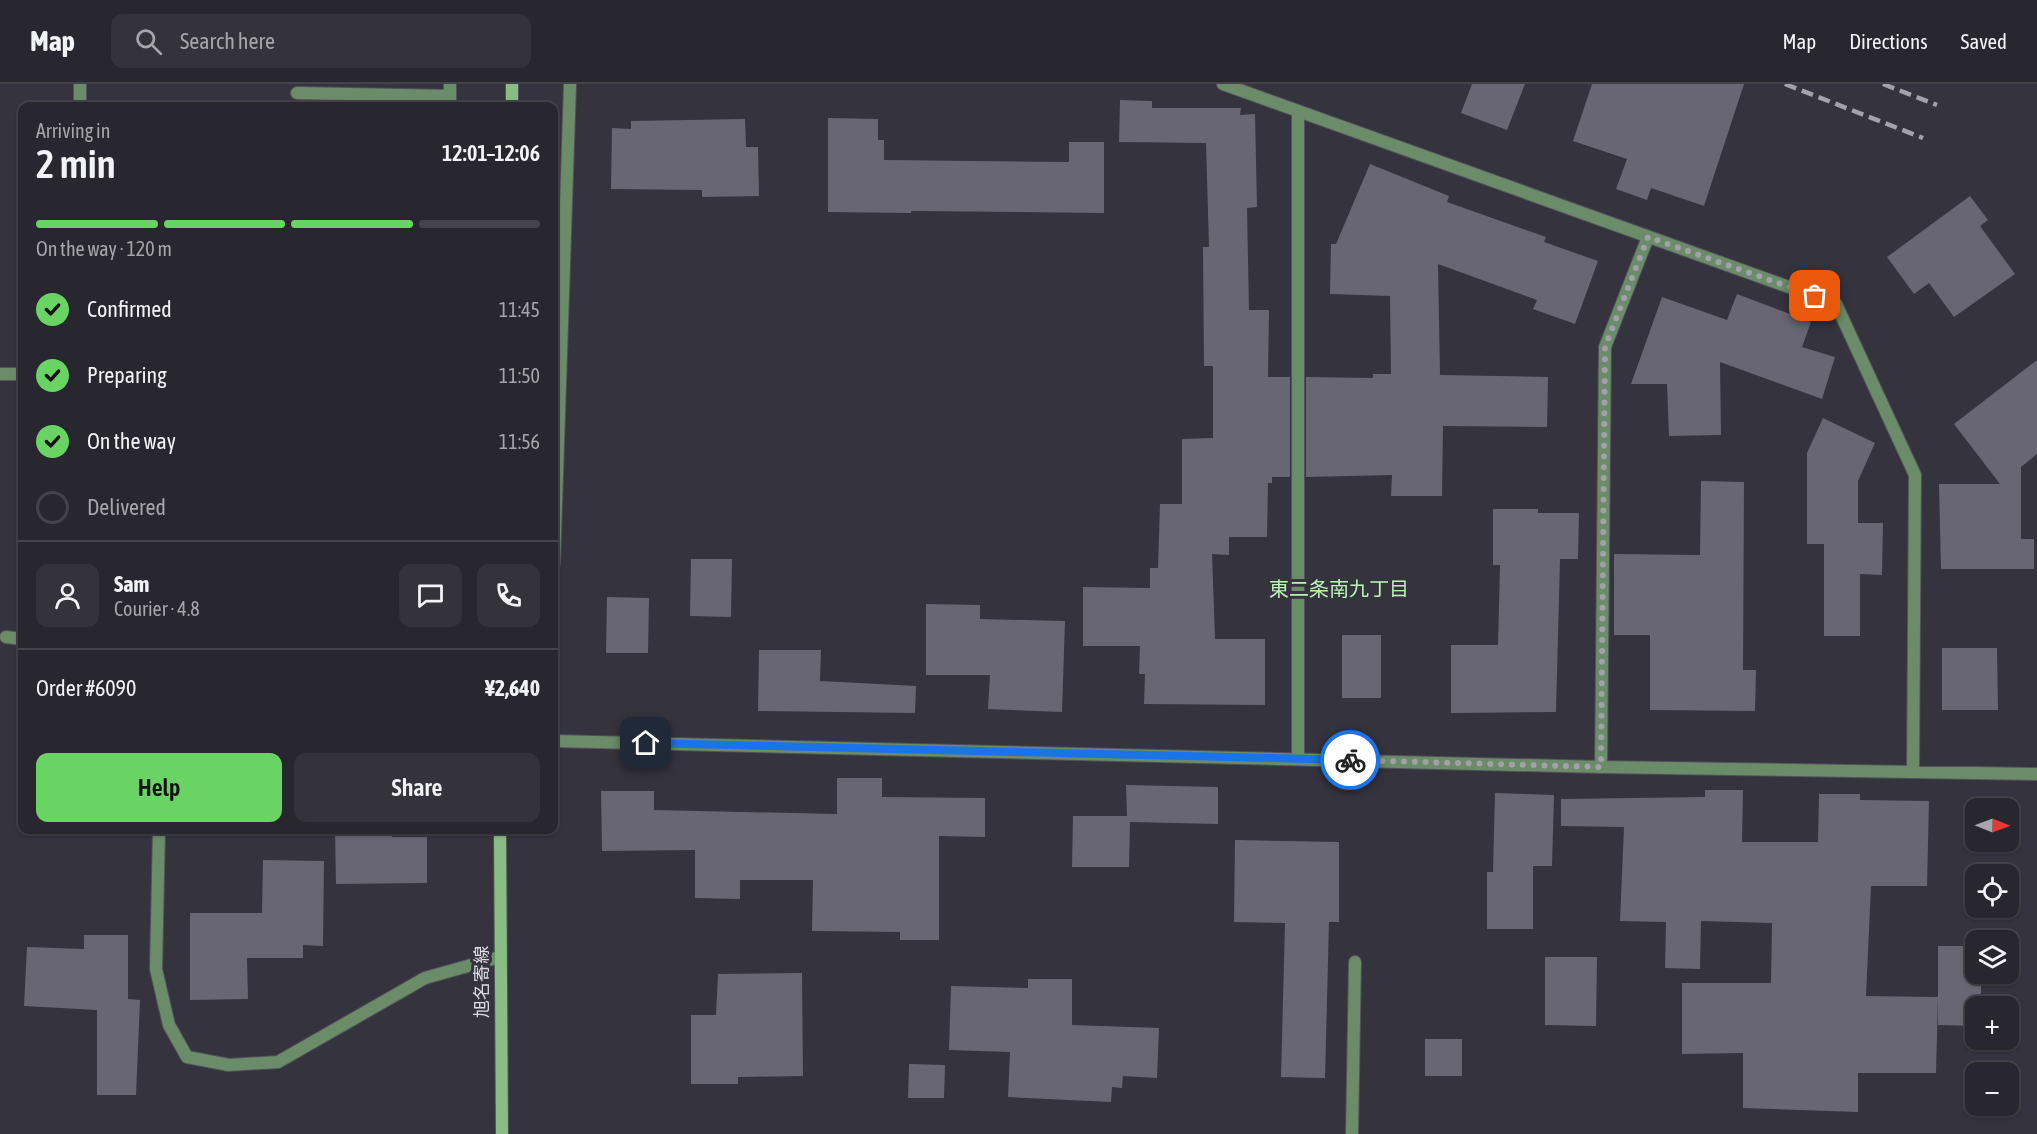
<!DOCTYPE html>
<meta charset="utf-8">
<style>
body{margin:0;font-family:"Asap Condensed","Noto Sans JP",sans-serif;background:#34323a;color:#f1f3f6;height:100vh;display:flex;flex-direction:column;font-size:22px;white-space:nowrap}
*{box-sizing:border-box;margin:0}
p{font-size:20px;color:#a5a5aa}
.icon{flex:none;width:33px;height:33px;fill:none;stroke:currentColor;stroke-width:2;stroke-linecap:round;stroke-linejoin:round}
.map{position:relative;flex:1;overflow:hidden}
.panel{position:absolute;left:18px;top:18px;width:540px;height:732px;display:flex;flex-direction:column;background:#28262e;border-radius:12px;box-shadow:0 2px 4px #0004,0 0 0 2px #44434a}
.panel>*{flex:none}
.needle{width:39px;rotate:91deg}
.controls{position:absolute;left:1965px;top:714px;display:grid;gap:12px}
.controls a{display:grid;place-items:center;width:54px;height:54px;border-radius:12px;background:#28262e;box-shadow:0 2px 4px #0004,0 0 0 2px #44434a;font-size:30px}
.pin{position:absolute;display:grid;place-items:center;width:51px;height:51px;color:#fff;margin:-26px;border-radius:12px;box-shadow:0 3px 9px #0006}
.courier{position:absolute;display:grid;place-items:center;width:60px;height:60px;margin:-30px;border:4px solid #1a73e8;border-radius:50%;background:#fff;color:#222;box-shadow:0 2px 8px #0007}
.headline em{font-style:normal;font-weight:600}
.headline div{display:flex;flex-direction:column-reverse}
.headline{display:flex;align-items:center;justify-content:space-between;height:102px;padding:0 18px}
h1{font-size:39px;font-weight:600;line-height:45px}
.bar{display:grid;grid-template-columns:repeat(4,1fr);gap:9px 6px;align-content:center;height:72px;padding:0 18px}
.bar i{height:8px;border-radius:4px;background:#44434a}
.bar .current{background:#69d464}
.bar p{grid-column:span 4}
.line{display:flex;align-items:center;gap:15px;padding:0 18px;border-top:2px solid #44434a}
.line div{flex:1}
.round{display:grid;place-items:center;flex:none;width:63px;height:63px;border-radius:12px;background:#34323a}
ol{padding:0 18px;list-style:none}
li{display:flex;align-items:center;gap:18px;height:66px}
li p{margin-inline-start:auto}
li .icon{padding:6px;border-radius:50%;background:#69d464;color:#111;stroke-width:4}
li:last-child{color:#a5a5aa}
li i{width:33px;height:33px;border:3px solid #44434a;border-radius:50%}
.primary-button{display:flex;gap:12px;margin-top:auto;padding:12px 18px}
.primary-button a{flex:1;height:69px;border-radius:12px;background:#69d464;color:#111;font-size:24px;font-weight:600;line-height:69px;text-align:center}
.primary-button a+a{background:#34323a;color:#f1f3f6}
header{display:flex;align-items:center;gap:36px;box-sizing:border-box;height:84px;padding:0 30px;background:#28262e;border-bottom:2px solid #44434a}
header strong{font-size:28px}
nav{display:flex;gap:33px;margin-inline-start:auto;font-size:21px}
.search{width:420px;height:54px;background:#34323a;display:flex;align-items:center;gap:15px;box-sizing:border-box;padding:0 21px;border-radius:12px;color:#a5a5aa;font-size:22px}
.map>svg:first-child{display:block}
</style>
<header>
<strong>Map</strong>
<div class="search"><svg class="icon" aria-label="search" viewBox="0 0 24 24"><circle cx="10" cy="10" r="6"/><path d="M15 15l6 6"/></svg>Search here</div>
<nav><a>Map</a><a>Directions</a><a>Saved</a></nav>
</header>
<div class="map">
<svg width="2037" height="1050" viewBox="0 0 2037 1050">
<rect width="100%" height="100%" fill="#35333e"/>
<path fill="#686673" d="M1472,0H1525L1507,46L1461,29Z
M1592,0H1744L1704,122L1651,104L1647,116L1616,105L1627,75L1573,57Z
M1120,16L1152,17V24H1241L1240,31L1255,30L1257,123L1247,124L1249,226H1269L1268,293H1290V393H1272V399H1268L1267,453H1229V471L1212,470L1215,555H1265V621L1144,620L1145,590H1139L1140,562H1083V503L1150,504V484H1158L1160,420H1182V355L1213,354V282H1204L1203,163H1209L1206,59L1119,58Z
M828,34L878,35V56H884V76L1069,78V58H1104V129L911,127V129L828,128Z
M745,35L746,63H758L759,112L702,113V106L611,105L612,44L631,45V37Z
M1370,80L1449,112L1447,118L1546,153L1544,158L1598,177L1575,240L1533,225L1537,216L1438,180L1440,291L1548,293L1547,343L1443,342L1442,412H1391L1392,391L1306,393V293L1373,294V290H1391L1390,212L1330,210L1331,160H1336Z
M1970,112L1988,136L1980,142L2015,190L1954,233L1929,199L1914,210L1887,173Z
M1737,210L1811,238L1802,263L1835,273L1822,315L1720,278L1721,351L1669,352L1667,300H1631L1662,213L1727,236Z
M2037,276V370L2021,383V455H2034V485H1941L1939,400H2000L1954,340Z
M1823,334L1875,359L1858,397V439H1883L1882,491L1860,490V552H1824V460H1807V369Z
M1701,397L1744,398L1743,586H1756L1755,627L1650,626V551H1614V470L1700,471Z
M1493,425H1538V429H1579L1578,475H1560L1556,628L1451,629V561H1498L1500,481H1493Z
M691,475H732L731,533L690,532Z
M607,513L649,514L648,569H606Z
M926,520L980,521V535L1065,537L1062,628L988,625L990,591H926Z
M1342,551H1381V614H1342Z
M1942,564H1997L1998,626H1942Z
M759,566H821L820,597L916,602L915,629L758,627Z
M837,694H882V713L985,714V753L939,752V856H900V848L812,847L813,796H740V815L695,814V766L602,767L601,707H654V726L837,730Z
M1126,701L1218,703V740L1130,738L1129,783H1072L1073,732H1127Z
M1705,706H1743L1742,758H1818L1819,710H1860V716L1929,717L1927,802H1871L1866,912L1938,913L1936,989H1858V1028L1743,1024V969L1682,970V899H1771L1772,839L1701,837L1700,885L1665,884L1666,838L1620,837L1624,743L1561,742V715L1705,713Z
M1495,709L1554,711L1552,782H1533V845H1487V788H1493Z
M335,746H392V753H427V799L336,800Z
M1235,756L1339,758V838H1329L1325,994L1281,993L1285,839L1234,838Z
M263,776L324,777L323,862L303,861V874H247L248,915L190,916V829H262Z
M84,851H128V915L140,916L136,1011H97V926L24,922L27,863L84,865Z
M1938,862H1976V890H1981V922H1976V942L1938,941Z
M1545,873H1597L1596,942L1545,941Z
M802,889L803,992L738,993V1000H691V931H716L718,890Z
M1028,895H1072V941L1159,944L1157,994L1123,992L1122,1004L1112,1003L1111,1018L1008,1013L1010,968L949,966L951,902L1028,904Z
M1425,955H1462V992H1425Z
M909,980L945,981L944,1014H908Z"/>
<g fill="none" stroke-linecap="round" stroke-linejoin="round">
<defs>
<path id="lane" d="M80,0V22
M297,9L450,12
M0,290H22
M6,553L22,555
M159,746L156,885L169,941L187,973L229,981L278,978L425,894L500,873
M1352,1050L1355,878"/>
<path id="street" d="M1223,0L1836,220L1915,391L1913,688
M450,22V0
M554,479L570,0
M554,657L1601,683L2037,690
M1298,675V28
M1601,683L1605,263L1648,153"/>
<path id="secondary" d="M512,22V0
M500,746L502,1050"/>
</defs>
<use href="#lane" stroke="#53515c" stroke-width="14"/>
<use href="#street" stroke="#53515c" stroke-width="14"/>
<use href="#secondary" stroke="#53515c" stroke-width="14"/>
<use href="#lane" stroke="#6b8c68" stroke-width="12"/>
<use href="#street" stroke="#6b8c68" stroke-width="12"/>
<use href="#secondary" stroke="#88bd84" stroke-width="12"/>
<path stroke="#a3a1aa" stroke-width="4.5" stroke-dasharray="12 6" stroke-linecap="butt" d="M1785,0L1923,54
M1883,0L1937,21"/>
</g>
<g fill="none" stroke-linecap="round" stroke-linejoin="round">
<path stroke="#a2a0a9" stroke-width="6" stroke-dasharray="0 10.8" d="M1350,676L1601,683L1605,263L1648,153L1815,212"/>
<path stroke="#1a73e8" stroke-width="8" d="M646,659L1350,676"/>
</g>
<g text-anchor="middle" stroke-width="6" stroke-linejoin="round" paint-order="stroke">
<g font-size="18" fill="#dcdbe2" stroke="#35333e">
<text transform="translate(482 898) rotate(-90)" y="6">旭名寄線</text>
</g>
<g font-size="20" fill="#bbf4b7" stroke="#35333e">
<text x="1339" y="512">東二条南九丁目</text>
</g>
</g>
</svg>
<div class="controls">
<a><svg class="needle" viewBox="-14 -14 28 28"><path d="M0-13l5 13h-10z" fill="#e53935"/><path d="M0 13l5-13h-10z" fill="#a5a5aa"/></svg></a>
<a><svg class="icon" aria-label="locate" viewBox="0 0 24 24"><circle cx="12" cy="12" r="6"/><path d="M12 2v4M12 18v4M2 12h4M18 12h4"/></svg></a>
<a><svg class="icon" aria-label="layers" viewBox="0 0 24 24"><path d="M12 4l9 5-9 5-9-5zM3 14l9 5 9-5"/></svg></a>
<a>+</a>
<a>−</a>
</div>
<div class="pin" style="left:1815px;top:212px;background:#ea580c"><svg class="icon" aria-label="bag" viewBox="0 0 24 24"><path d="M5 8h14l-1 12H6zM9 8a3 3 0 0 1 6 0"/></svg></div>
<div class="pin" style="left:646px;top:659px;background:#1f2937"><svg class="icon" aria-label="home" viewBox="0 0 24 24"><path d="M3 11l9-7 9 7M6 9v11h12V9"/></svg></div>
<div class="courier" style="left:1350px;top:676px"><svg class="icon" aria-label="bike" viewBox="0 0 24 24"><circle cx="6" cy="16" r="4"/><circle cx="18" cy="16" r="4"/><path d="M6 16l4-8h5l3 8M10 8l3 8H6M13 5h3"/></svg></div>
<section class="panel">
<div class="headline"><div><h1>2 min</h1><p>Arriving in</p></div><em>12:01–12:06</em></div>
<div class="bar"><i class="current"></i><i class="current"></i><i class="current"></i><i></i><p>On the way · 120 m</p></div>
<ol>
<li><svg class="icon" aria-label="check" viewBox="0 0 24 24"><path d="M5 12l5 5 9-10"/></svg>Confirmed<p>11:45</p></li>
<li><svg class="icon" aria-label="check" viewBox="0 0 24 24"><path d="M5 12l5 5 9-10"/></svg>Preparing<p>11:50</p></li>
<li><svg class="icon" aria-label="check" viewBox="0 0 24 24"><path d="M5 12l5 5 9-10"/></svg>On the way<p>11:56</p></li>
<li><i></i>Delivered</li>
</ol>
<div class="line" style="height:108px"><a class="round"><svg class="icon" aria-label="person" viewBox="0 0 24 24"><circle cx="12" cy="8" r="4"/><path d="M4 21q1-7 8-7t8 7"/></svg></a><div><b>Sam</b><p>Courier · 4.8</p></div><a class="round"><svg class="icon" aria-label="chat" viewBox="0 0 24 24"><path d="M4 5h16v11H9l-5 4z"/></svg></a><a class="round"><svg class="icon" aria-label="phone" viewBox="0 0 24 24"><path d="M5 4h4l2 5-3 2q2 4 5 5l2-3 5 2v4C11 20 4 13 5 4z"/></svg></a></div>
<div class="line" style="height:78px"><div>Order #6090</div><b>¥2,640</b></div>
<div class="primary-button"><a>Help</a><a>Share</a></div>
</section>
</div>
